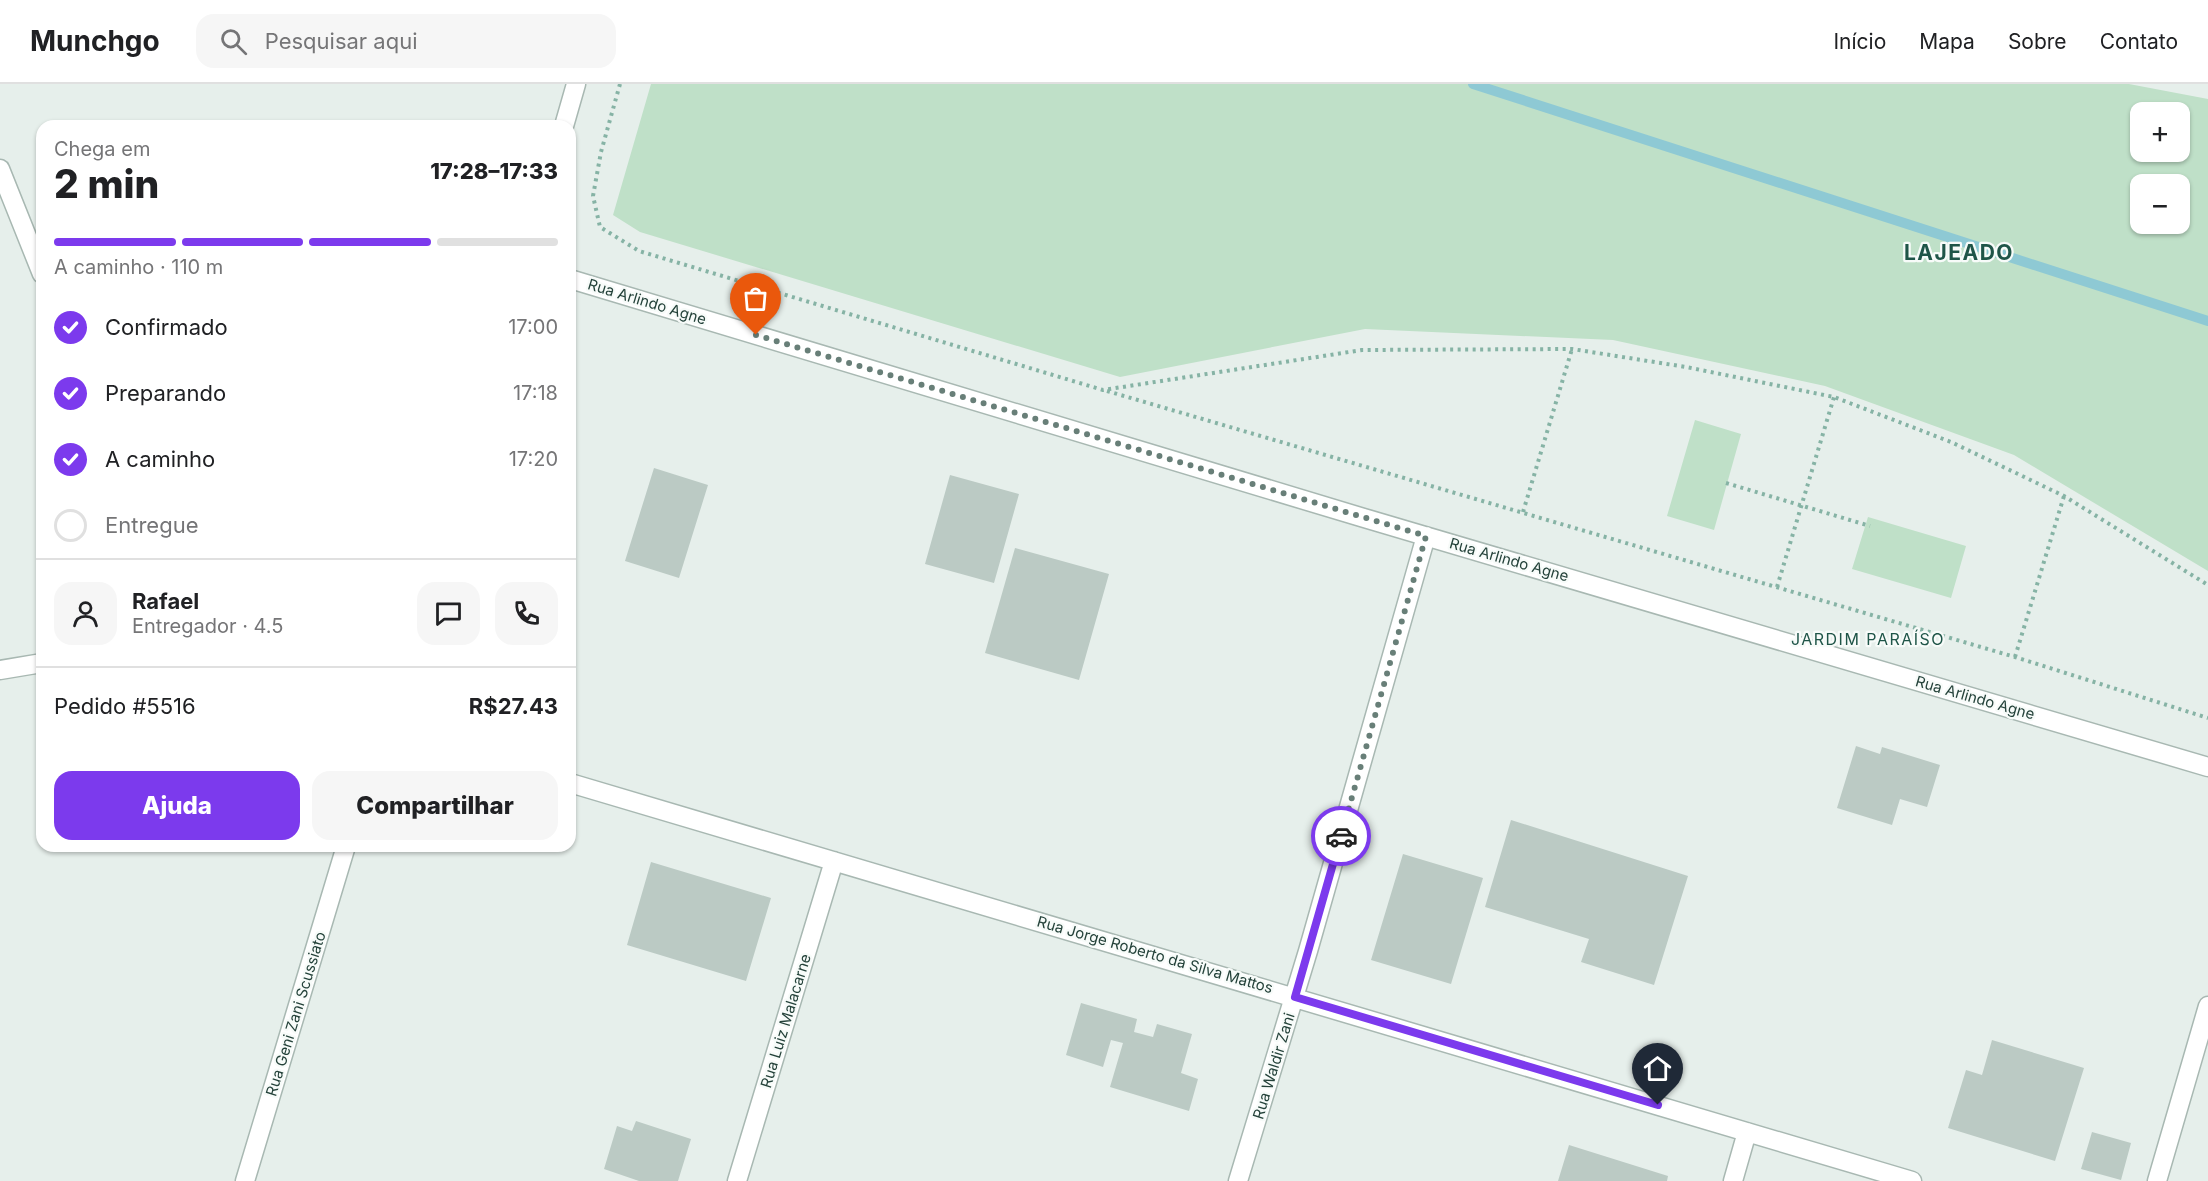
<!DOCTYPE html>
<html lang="pt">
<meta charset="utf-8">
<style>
body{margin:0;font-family:Inter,sans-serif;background:#f6f6f6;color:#202124;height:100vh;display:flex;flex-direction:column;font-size:22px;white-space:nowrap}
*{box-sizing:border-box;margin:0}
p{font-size:20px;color:#757577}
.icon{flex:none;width:33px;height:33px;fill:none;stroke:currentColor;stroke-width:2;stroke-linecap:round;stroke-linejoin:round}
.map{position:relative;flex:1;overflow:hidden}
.drawer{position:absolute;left:36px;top:36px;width:540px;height:732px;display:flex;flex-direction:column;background:#fff;border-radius:18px;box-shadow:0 2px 4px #0004}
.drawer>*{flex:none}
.controls{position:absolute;left:2130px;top:18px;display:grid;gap:12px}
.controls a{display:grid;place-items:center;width:60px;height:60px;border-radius:12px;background:#fff;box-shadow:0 2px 4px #0004;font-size:30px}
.pin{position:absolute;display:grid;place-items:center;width:51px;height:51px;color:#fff;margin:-62px -26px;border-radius:50% 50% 50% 0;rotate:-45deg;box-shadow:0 0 6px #0007}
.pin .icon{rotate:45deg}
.courier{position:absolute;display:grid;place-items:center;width:60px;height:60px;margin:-30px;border:4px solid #7c3aed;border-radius:50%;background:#fff;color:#222;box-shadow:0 2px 8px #0007}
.head em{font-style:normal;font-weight:800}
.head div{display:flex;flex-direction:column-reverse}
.head{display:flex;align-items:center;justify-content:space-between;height:102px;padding:0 18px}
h1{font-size:39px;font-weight:800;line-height:45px}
.bar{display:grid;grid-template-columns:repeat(4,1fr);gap:9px 6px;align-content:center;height:72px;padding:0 18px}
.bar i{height:8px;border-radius:4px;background:#e0e0e0}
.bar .selected{background:#7c3aed}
.bar p{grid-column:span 4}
.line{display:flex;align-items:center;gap:15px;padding:0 18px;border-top:2px solid #e0e0e0}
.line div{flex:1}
.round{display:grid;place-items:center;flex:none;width:63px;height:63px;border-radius:18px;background:#f6f6f6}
ol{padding:0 18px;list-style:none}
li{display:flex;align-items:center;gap:18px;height:66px}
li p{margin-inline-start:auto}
li .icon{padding:6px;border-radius:50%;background:#7c3aed;color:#fff;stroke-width:4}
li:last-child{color:#757577}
li i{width:33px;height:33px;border:3px solid #e0e0e0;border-radius:50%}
.button{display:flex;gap:12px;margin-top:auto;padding:12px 18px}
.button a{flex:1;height:69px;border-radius:18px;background:#7c3aed;color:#fff;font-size:24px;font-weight:800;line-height:69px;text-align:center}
.button a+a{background:#f6f6f6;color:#202124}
header{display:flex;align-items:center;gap:36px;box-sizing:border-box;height:84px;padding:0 30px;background:#fff;border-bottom:2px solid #e0e0e0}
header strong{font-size:28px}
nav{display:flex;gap:33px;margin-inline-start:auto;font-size:21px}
.search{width:420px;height:54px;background:#f6f6f6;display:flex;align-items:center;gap:15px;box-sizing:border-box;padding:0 21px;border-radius:18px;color:#757577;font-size:22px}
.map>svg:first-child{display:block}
</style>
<header>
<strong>Munchgo</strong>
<div class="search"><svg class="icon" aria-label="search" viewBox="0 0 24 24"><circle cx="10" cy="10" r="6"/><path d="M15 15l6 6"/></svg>Pesquisar aqui</div>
<nav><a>Início</a><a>Mapa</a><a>Sobre</a><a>Contato</a></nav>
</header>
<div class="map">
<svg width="2208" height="1097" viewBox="0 0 2208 1097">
<rect width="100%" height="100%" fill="#e6efeb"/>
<path fill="#bfe0c8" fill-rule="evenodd" d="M651,0H2129L2208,15V487L2014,371L1825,302L1613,256L1365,245L1120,293L640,148L613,131ZM2140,28H2180V68H2140ZM2140,100H2180V140H2140Z
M1695,336L1741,350L1714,446L1667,432Z
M1868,433L1966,462L1951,514L1852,485Z"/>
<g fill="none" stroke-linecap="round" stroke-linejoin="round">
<path stroke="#8ec9d4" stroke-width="10" d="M1473,0L2208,237"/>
</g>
<path fill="#bbcac4" d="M654,384L708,401L679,494L625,477Z
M950,391L1019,410L994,499L925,480Z
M1015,464L1109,490L1079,596L985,569Z
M1856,662L1880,670L1882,663L1940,681L1927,723L1900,715L1892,741L1837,724Z
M1511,736L1688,792L1654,901L1581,878L1589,855L1485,823Z
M1403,770L1483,794L1451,900L1371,876Z
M651,778L771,814L746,897L627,861Z
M1081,919L1137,935L1134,948L1153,953L1157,940L1192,950L1181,989L1198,995L1189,1027L1110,1003L1123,959L1111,956L1103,983L1066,971Z
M1992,956L2084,984L2055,1077L1948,1044L1966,986L1982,991Z
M636,1037L691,1055L678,1097H639L604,1085L617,1042L632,1047Z
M2092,1048L2131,1059L2121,1096L2081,1085Z
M1569,1061L1668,1092L1667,1097H1558Z"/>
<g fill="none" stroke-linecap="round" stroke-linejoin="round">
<defs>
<path id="minor" d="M564,42L576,0
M0,85L42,190
M570,195L1364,434L2208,683
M0,586L42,579
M570,699L1912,1097
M245,1097L346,762
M737,1097L834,777
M1238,1097L1308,867L1426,452
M1733,1097L1747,1048
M2157,1097L2208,922"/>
</defs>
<use href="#minor" stroke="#a8b8b2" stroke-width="21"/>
<path stroke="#86b3a5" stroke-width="4" stroke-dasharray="3 4.5" stroke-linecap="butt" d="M620,0L601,68L593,112L600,143L639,167L1103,306L1362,266L1572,265L1686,283L1834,313L1951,358L2064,412L2208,501
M1107,307L2015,573L2208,634
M1726,399L1870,442
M1523,428L1572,265
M1777,503L1834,313
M2015,573L2064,412"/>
<use href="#minor" stroke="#fff" stroke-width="18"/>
</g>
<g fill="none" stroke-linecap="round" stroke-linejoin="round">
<path stroke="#687f78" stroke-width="6" stroke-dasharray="0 10.8" d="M756,251L1426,452L1341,752"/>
<path stroke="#7c3aed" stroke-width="8" d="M1341,752L1295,913L1658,1021"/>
</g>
<g text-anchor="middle" stroke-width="4.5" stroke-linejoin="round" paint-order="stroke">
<g font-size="15" fill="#24423a" stroke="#f7fbf9">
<text transform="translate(647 218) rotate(17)" y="5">Rua Arlindo Agne</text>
<text transform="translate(1509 476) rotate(16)" y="5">Rua Arlindo Agne</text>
<text transform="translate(1975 614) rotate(16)" y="5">Rua Arlindo Agne</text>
<text transform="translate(1155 871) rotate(16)" y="5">Rua Jorge Roberto da Silva Mattos</text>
<text transform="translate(296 930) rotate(-73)" y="5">Rua Geni Zani Scussiato</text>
<text transform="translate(786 937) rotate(-73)" y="5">Rua Luiz Malacarne</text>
<text transform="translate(1274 982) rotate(-73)" y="5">Rua Waldir Zani</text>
</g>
<g font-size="16" letter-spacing="1.5" fill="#1f5548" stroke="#f7fbf9">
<text x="1868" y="561">JARDIM PARAÍSO</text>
</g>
<g font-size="21" font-weight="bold" letter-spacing="1.5" fill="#1f5548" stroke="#f7fbf9">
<text x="1959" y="176">LAJEADO</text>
</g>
</g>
</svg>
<div class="controls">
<a>+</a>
<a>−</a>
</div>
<div class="pin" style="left:756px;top:251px;background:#ea580c"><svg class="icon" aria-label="bag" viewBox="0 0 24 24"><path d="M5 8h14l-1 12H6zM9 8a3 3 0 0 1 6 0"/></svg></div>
<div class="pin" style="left:1658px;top:1021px;background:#1f2937"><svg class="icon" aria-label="home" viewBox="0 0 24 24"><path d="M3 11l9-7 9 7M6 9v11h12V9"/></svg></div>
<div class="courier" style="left:1341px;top:752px"><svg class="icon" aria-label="car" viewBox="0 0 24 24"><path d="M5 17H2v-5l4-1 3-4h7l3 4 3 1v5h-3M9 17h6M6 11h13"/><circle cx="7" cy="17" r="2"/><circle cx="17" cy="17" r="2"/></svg></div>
<section class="drawer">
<div class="head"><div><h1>2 min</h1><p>Chega em</p></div><em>17:28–17:33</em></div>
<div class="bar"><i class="selected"></i><i class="selected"></i><i class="selected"></i><i></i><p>A caminho · 110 m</p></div>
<ol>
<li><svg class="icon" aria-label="check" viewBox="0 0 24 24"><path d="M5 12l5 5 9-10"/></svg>Confirmado<p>17:00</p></li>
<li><svg class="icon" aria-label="check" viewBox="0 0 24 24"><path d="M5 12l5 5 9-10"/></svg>Preparando<p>17:18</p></li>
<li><svg class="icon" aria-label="check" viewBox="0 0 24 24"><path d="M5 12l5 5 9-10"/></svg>A caminho<p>17:20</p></li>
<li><i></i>Entregue</li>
</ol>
<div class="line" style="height:108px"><a class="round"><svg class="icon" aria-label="person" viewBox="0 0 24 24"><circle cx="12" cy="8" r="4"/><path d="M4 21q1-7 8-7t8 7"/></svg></a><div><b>Rafael</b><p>Entregador · 4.5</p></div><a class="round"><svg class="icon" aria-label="chat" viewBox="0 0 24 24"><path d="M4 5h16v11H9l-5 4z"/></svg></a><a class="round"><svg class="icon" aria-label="phone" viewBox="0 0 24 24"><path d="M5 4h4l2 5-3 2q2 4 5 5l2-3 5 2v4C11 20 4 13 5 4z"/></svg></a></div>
<div class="line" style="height:78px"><div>Pedido #5516</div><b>R$27.43</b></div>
<div class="button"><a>Ajuda</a><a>Compartilhar</a></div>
</section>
</div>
